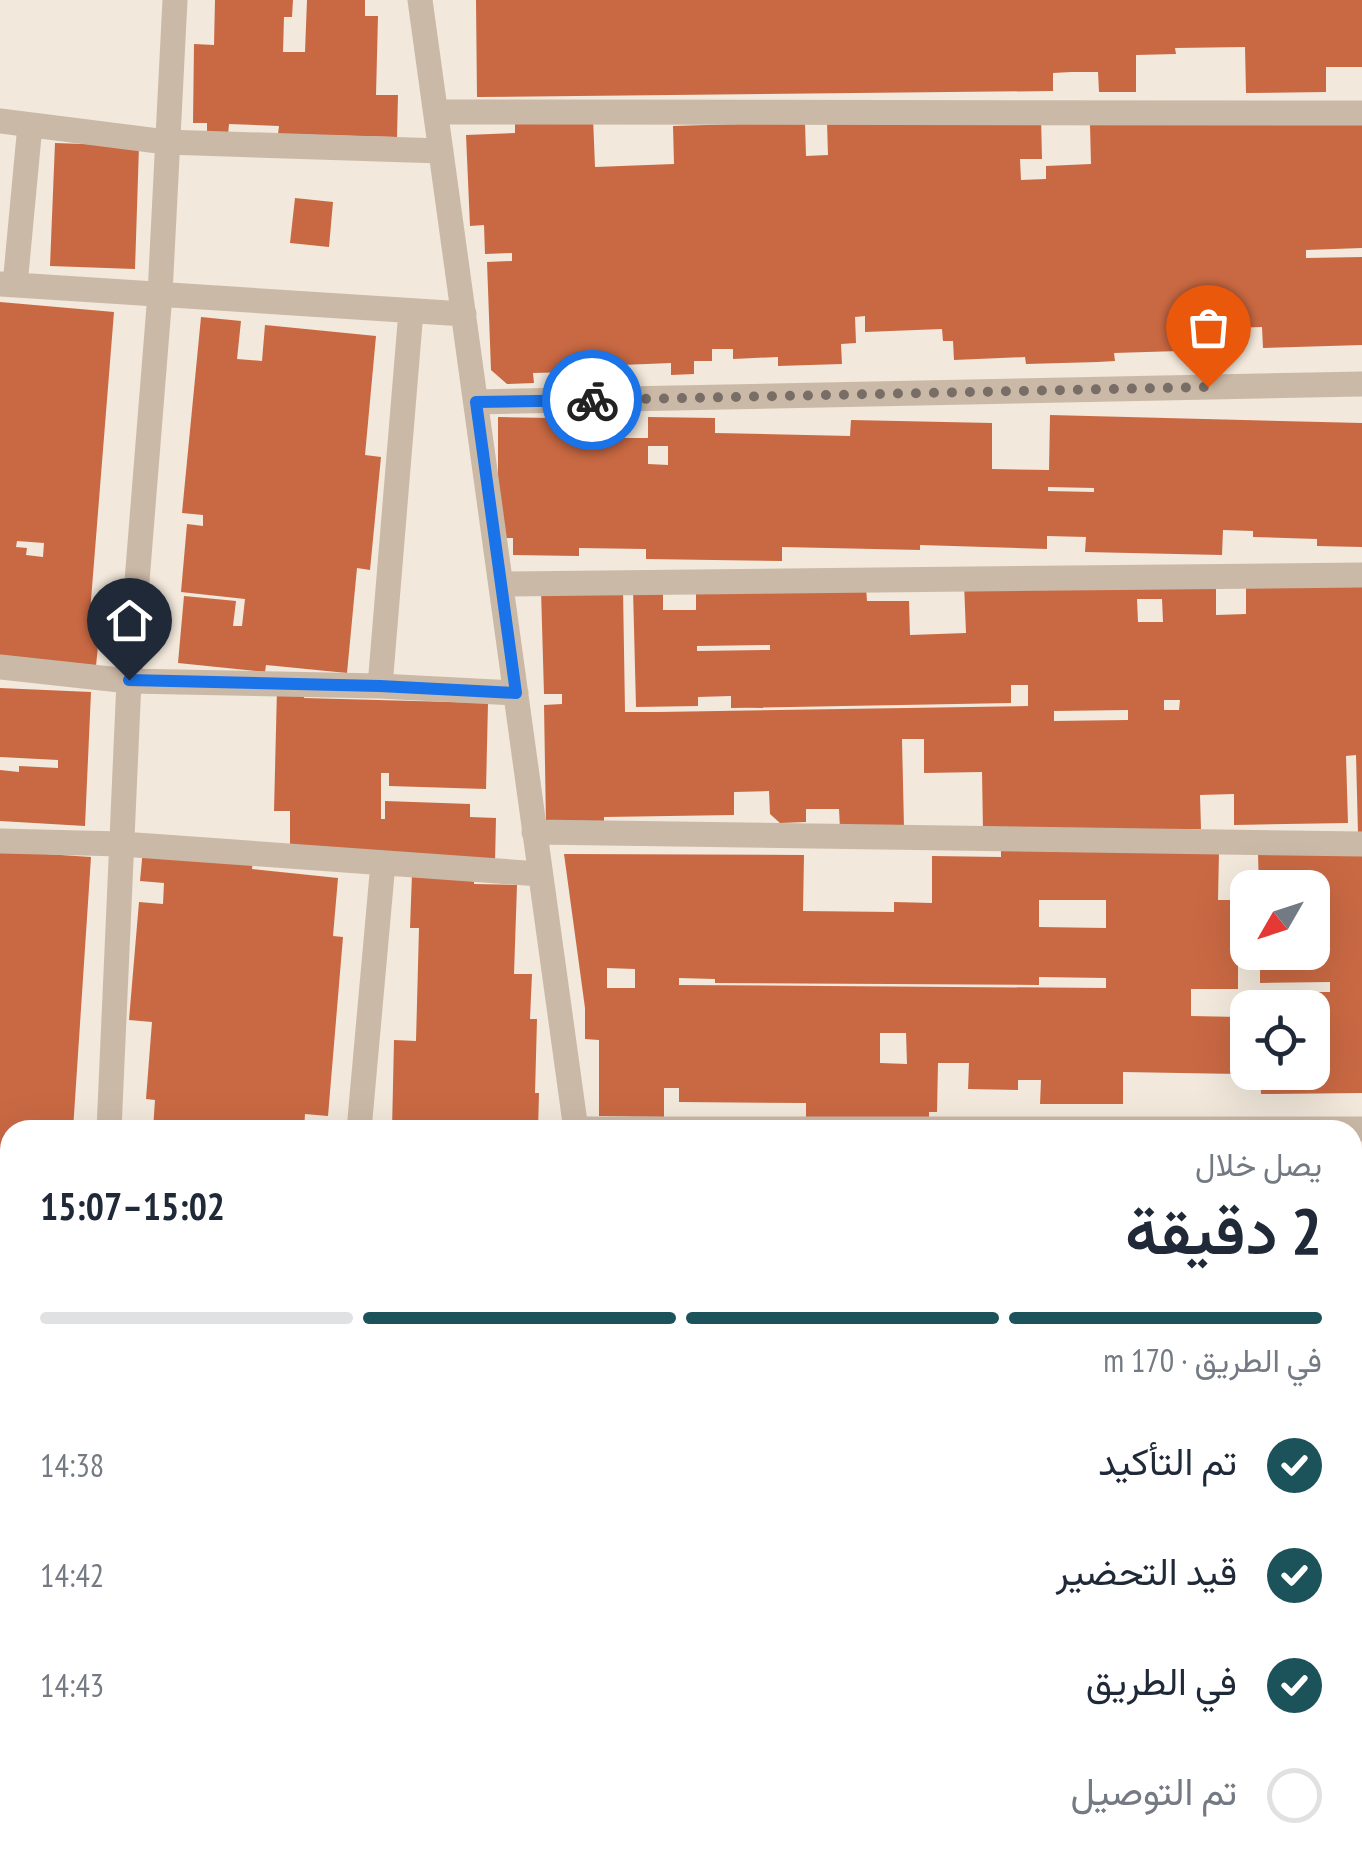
<!DOCTYPE html>
<html lang="ar">
<meta charset="utf-8">
<style>
body{margin:0;font-family:"PT Sans Narrow",Vazirmatn,sans-serif;background:#f6f6f7;color:#1f2937;direction:rtl;height:100vh;display:flex;flex-direction:column;font-size:38px;white-space:nowrap}
*{box-sizing:border-box;margin:0}
p{font-size:32px;color:#747a83}
.icon{flex:none;width:55px;height:55px;fill:none;stroke:currentColor;stroke-width:2;stroke-linecap:round;stroke-linejoin:round}
.map{position:relative;flex:1;overflow:hidden;direction:ltr}
.drawer{position:absolute;left:0px;top:1120px;width:1362px;height:752px;display:flex;flex-direction:column;background:#fff;border-radius:30px 30px 0 0;box-shadow:0 10px 40px #0002;direction:rtl}
.drawer>*{flex:none}
.needle{width:65px;rotate:231deg}
.fabs{position:absolute;left:1230px;top:870px;display:grid;gap:20px}
.fabs a{display:grid;place-items:center;width:100px;height:100px;border-radius:20px;background:#fff;box-shadow:0 10px 40px #0002;font-size:50px}
.pin{position:absolute;display:grid;place-items:center;width:85px;height:85px;color:#fff;margin:-102px -42px;border-radius:50% 50% 50% 0;rotate:-45deg;box-shadow:0 0 10px #0007}
.pin .icon{rotate:45deg}
.courier{position:absolute;display:grid;place-items:center;width:100px;height:100px;margin:-50px;border:8px solid #1a73e8;border-radius:50%;background:#fff;color:#222;box-shadow:0 2px 12px #0007}
.headline em{font-style:normal;font-weight:600}
.headline div{display:flex;flex-direction:column-reverse}
.headline{display:flex;align-items:center;justify-content:space-between;height:170px;padding:0 40px}
h1{font-size:65px;font-weight:600;line-height:75px}
.bar{display:grid;grid-template-columns:repeat(4,1fr);gap:15px 10px;align-content:center;height:120px;padding:0 40px}
.bar i{height:12px;border-radius:8px;background:#e0e1e3}
.bar .current{background:#1c535a}
.bar p{grid-column:span 4}
ol{padding:0 40px;list-style:none}
li{display:flex;align-items:center;gap:30px;height:110px}
li p{margin-inline-start:auto}
li .icon{padding:10px;border-radius:50%;background:#1c535a;color:#fff;stroke-width:4}
li:last-child{color:#747a83}
li i{width:55px;height:55px;border:5px solid #e0e1e3;border-radius:50%}
.map>svg:first-child{display:block}
</style>
<div class="map">
<svg width="1362" height="1872" viewBox="0 0 1362 1872">
<rect width="100%" height="100%" fill="#f2e8db"/>
<path fill="#b3c29b" d="M596,1863H653L655,1872H596Z"/>
<path fill="#c96943" fill-rule="evenodd" d="M215,0H293L292,17H284L283,52H305L307,0H365V16H378L376,95H398L397,137L278,134L279,126L229,124L228,135H207V123H193L194,44L214,45Z
M476,0H1362V67H1326V92L1246,93L1245,47L1175,48L1176,54L1136,55V92H1099L1098,72H1071L1053,73V91L477,97Z
M593,117L595,167L674,164L673,126L805,122L806,156L828,155L827,122L1041,117L1042,159H1020L1021,180L1046,179V166L1091,164L1090,125L1255,120L1362,121V248L1306,250V258L1362,257V345L1263,348L1262,327L1228,328V319L1200,320V305L1177,306L1179,351L1114,353L1115,361L1098,362L1026,364L1025,357L954,360L953,341H943L942,329L865,332V316L855,317L856,343L841,344L842,364L778,366V357L733,359V349H712V361H694V374L671,375V363L572,367V372L533,373L534,383L507,384L491,370L487,262L512,261V253L485,254L484,225L470,226L466,135L515,133V120Z
M55,143L139,146L135,269L50,266Z
M295,198L333,202L329,247L290,243Z
M0,302L114,312L89,625L100,626L96,666L0,658ZM17,541L44,543L43,557L26,555L27,548L16,547Z
M201,317L241,321L237,359L262,361L265,325L376,336L365,455L381,457L370,570L357,568L347,673L266,665L265,672L178,663L184,596L236,601L233,626H242L245,599L181,592L187,524L203,526V515L182,513Z
M1050,415L1362,423V547L1317,546V539L1253,537V531L1223,530L1222,555L1085,552L1086,537L1047,536V549L920,545V550L782,547V561L646,559V549L579,548V556L513,555V538H502V502H498V417L609,419V438H648V417L715,418V433L850,436L851,420L992,423V469L1049,470ZM648,446H668V465L648,464ZM1048,487L1094,488V492L1048,491Z
M1216,579V615L1246,614V581L1362,580V833H1358L1356,755L1346,756L1348,823L1234,825V794L1200,795L1201,829L983,832L982,772L924,773V739H902L904,828L840,829L839,809H806V822L780,823L770,814L769,791L734,792V815L604,817V824H546L544,705L562,704V694H544L541,590L623,589L625,712H659L1028,706V685H1011V703L731,708V696L698,697V706L636,707L633,589H663V610H696V589L866,587L867,601H909L910,635L966,633L964,583ZM1137,599H1162L1163,622H1138ZM770,645V650L697,651V646ZM1164,700H1180L1179,710H1164ZM1128,710V720L1054,721V711Z
M0,688L91,692L85,826L0,821V770L19,772V766L58,768V760L0,757Z
M277,689L304,690V698L488,703L486,789L389,786V773H381V819H385V801L470,804V817L496,818L495,862L290,850V811H274Z
M143,849L253,859L252,869L338,878L333,936L343,937L328,1116L305,1114L304,1130H153L155,1100L146,1099L152,1022L129,1020L139,902L163,904L164,883L140,881Z
M1001,849L1219,851L1218,900H1238V989H1191V1016L1239,1017V1074L1123,1072V1104H1040L1041,1080H1018V1090L968,1089L969,1063H938L937,1112H929V1119L806,1118V1103L679,1102V1088H664V1117L599,1116V1040L585,1039V1008L564,854L804,855L803,911L894,912V902L932,903V856L1001,857ZM1039,900H1106V928L1039,927ZM607,968L635,969V988H607ZM1039,977L1106,978V988L679,985V978L715,979V983L1039,985ZM880,1033H906L907,1064L880,1063Z
M0,851L91,857L73,1130H10V1211L0,1210Z
M1258,854H1362V1093L1261,1094L1260,1072H1312V1008H1260V992H1330V982L1260,983V952H1312V888H1259Z
M412,874L474,876V884L517,885L514,974H532L530,1019H537L535,1093H539L538,1130H392L394,1040L416,1041L419,928H410Z
M1352,1195H1362V1275H1352Z
M1352,1304H1362V1487H1352Z
M0,1351H5V1364H10V1573H0Z
M1352,1511H1362V1703H1352Z
M1352,1730H1362V1872H702V1862H1352Z
M210,1862H411L410,1872H209Z
M441,1862H540V1872H441Z"/>
<g fill="none" stroke-linecap="round" stroke-linejoin="round">
<path stroke="#cbb9a7" stroke-width="25" d="M420,0L576,1130
M436,112L1362,113
M0,121L166,142L441,151
M0,284L464,314
M15,285L30,125
M476,402L1362,384
M502,584L1362,575
M0,667L129,681L380,686L516,693
M380,686L411,311
M534,832L1362,844
M0,841L122,844L540,874
M576,1129H1362
M109,1130L129,681L160,294L175,0
M359,1130L383,863
M0,1249L10,1250
M1352,1284H1362
M0,1332H10
M1352,1496H1362
M1352,1716H1362
M0,1751L10,1752
M668,1862L669,1872
M54,1872L55,1862
M422,1872L423,1862
M568,1872L569,1862"/>
</g>
<g fill="none" stroke-linecap="round" stroke-linejoin="round">
<path stroke="#786e67" stroke-width="10" stroke-dasharray="0 18" d="M592,400L1208,387"/>
<path stroke="#1a73e8" stroke-width="12" d="M129,680L380,686L516,693L476,402L592,400"/>
</g>
</svg>
<div class="fabs">
<a><svg class="needle" viewBox="-14 -14 28 28"><path d="M0-13l5 13h-10z" fill="#e53935"/><path d="M0 13l5-13h-10z" fill="#747a83"/></svg></a>
<a><svg class="icon" aria-label="locate" viewBox="0 0 24 24"><circle cx="12" cy="12" r="6"/><path d="M12 2v4M12 18v4M2 12h4M18 12h4"/></svg></a>
</div>
<div class="pin" style="left:1208px;top:387px;background:#ea580c"><svg class="icon" aria-label="bag" viewBox="0 0 24 24"><path d="M5 8h14l-1 12H6zM9 8a3 3 0 0 1 6 0"/></svg></div>
<div class="pin" style="left:129px;top:680px;background:#1f2937"><svg class="icon" aria-label="home" viewBox="0 0 24 24"><path d="M3 11l9-7 9 7M6 9v11h12V9"/></svg></div>
<div class="courier" style="left:592px;top:400px"><svg class="icon" aria-label="bike" viewBox="0 0 24 24"><circle cx="6" cy="16" r="4"/><circle cx="18" cy="16" r="4"/><path d="M6 16l4-8h5l3 8M10 8l3 8H6M13 5h3"/></svg></div>
<section class="drawer">
<div class="headline"><div><h1>2 دقيقة</h1><p>يصل خلال</p></div><em>15:02–15:07</em></div>
<div class="bar"><i class="current"></i><i class="current"></i><i class="current"></i><i></i><p>في الطريق · 170 m</p></div>
<ol>
<li><svg class="icon" aria-label="check" viewBox="0 0 24 24"><path d="M5 12l5 5 9-10"/></svg>تم التأكيد<p>14:38</p></li>
<li><svg class="icon" aria-label="check" viewBox="0 0 24 24"><path d="M5 12l5 5 9-10"/></svg>قيد التحضير<p>14:42</p></li>
<li><svg class="icon" aria-label="check" viewBox="0 0 24 24"><path d="M5 12l5 5 9-10"/></svg>في الطريق<p>14:43</p></li>
<li><i></i>تم التوصيل</li>
</ol>
</section>
</div>
